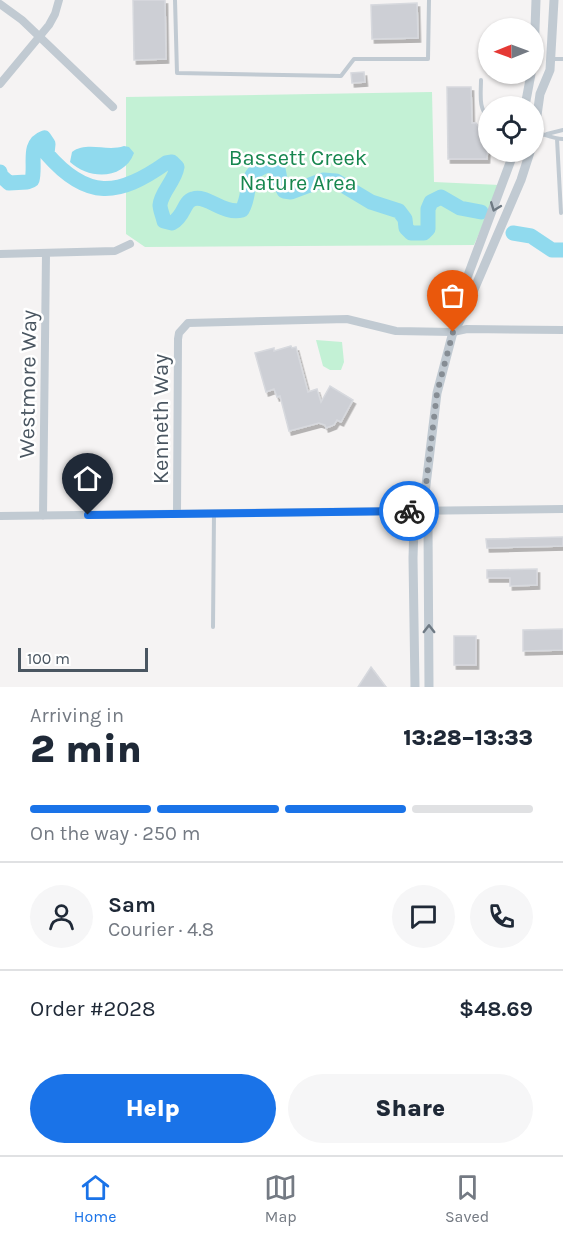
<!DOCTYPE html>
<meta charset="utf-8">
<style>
body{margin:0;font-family:Karla,sans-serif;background:#f6f6f7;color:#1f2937;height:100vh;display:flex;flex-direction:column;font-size:22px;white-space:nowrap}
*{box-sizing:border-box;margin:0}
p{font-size:20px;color:#747a83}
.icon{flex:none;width:33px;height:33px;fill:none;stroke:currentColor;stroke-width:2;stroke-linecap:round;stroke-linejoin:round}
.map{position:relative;height:687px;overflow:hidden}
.panel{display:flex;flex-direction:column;background:#fff;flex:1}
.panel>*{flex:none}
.needle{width:39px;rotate:269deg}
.buttons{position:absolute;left:478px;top:18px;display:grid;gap:12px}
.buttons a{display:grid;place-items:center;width:66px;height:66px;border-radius:50%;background:#fff;box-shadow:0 2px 4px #0004;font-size:30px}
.scale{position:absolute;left:18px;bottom:15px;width:130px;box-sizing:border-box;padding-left:6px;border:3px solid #4a5661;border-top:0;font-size:16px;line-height:21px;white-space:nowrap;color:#4a5661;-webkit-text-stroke:4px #fff;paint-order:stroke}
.pin{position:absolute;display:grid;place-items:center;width:51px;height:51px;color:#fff;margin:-62px -26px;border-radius:50% 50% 50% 0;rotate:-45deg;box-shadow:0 0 6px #0007}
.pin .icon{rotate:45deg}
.courier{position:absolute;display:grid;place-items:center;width:60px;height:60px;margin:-30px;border:4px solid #1a73e8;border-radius:50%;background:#fff;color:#222;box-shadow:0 2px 8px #0007}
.headline em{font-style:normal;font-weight:800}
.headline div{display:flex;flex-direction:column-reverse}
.headline{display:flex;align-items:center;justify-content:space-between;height:102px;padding:0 30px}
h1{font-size:39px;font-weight:800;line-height:45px}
.bar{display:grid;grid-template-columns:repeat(4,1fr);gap:9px 6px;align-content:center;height:72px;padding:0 30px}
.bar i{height:8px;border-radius:4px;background:#e0e1e3}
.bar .selected{background:#1a73e8}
.bar p{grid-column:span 4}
.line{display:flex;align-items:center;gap:15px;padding:0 30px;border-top:2px solid #e0e1e3}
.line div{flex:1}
.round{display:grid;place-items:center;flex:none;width:63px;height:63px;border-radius:32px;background:#f6f6f7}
.primary-button{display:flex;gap:12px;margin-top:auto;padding:12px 30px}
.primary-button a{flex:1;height:69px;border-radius:36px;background:#1a73e8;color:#fff;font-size:24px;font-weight:800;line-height:69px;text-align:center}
.primary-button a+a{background:#f6f6f7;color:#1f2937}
.dock{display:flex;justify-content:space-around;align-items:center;height:84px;border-top:2px solid #e0e1e3;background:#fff;font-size:16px;color:#747a83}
.dock a{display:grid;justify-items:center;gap:3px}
.dock .selected{color:#1a73e8}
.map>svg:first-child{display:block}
</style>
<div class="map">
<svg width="563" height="687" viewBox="0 0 563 687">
<defs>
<filter id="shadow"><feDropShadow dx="2.5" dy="4" stdDeviation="0" flood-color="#0004"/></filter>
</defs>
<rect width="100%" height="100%" fill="#f5f3f3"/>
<path fill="#c3f1d5" d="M432,92L434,182L500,185L474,245L145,247L126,234V97Z
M316,340L342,342L344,362L341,370H330L323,366Z"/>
<path fill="#90daee" d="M124,146L129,147L134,153C124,180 89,180 70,162L72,152C87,141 107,152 124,146Z"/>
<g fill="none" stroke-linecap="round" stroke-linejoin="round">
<path stroke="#90daee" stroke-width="15" d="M0,172L1,176L9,183L27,182L32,180C36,165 27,144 44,138L48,144L47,154C87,200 118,197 166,163L172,162L177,167C175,181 161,192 160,205C160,210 163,216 164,221L172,223C185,216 183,202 193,199C207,194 223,215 242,210C253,191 241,172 269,165L278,169L281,185L284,191L291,192L323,180L336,181L371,202L399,211L405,219L406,228L411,233H424L428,229V209L431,202L441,197L460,208L481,212
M513,233L531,236L552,250H563"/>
</g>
<path fill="#cdcfd5" stroke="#d7d9de" stroke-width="1.5" filter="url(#shadow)" d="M133,0H165L166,59L134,60Z
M417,3L418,38L372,39L371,5Z
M364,72L365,82L352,83L351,73Z
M447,87H471L472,123H476L482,131H489L487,159H448Z
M291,346L292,348L296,347L308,392L317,389L321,402L330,386L353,400L341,422L337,420L334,425L326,428L325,425L319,423L289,431L280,396L277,397L274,389L266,392L255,353L274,348V351Z
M563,537V546L487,548L486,539Z
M537,569V585L510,586V578H487V570Z
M563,629V650L523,651V630Z
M454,636H476V665H454Z
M371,667L386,687H358Z"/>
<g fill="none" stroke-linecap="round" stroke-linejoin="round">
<path stroke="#c1cad2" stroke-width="4" d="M175,0L177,73L341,76L354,59H428L429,0
M552,59H563
M481,80C481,94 478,109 489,118
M535,132C544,134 553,139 563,139
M547,134L563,130
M557,139L561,213
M213,627L214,513"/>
<path stroke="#c1cad2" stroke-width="8" d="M0,4L22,20L113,107
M0,84L49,25L55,14L59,0
M0,254L115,251L130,244
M177,514L178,339L179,333L188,323L347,319L396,331L453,332L467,329L563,330
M0,516L563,509
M43,516L46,254"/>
<path stroke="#c1cad2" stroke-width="9" d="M534,58L536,0
M525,106L531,74
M534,137L540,94L550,70L554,0
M456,328L464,313L521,180L530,152
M423,510L428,525L429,687
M415,687L413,558L414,525L423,510L437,393L453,332L455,310L514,152"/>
</g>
<defs><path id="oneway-chevron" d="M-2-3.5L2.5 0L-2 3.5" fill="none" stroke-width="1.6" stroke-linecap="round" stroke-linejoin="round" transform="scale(1.5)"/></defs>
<g stroke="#6e7983">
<use href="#oneway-chevron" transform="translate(495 207) rotate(111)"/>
<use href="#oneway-chevron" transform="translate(429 629) rotate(-90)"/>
</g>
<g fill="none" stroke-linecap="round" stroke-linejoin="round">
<path stroke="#868d94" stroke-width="6" stroke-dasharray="0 10.8" d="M409,511L423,510L437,393L453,332"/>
<path stroke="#1a73e8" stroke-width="8" d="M88,515L409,511"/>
</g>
<g text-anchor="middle" stroke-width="5" stroke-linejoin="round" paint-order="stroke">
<g font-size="22" fill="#17864f" stroke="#fff">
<text x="298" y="165">Bassett Creek<tspan x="298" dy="25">Nature Area</tspan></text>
</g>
<g font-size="22" fill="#4a5661" stroke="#fff">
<text transform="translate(27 384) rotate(-89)" y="8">Westmore Way</text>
<text transform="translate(160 419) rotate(-90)" y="8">Kenneth Way</text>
</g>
</g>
</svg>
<div class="buttons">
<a><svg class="needle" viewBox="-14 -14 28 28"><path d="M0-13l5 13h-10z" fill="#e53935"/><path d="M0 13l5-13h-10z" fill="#747a83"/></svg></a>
<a><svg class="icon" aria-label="locate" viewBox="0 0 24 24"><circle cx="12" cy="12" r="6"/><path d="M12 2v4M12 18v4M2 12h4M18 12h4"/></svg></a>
</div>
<div class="scale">100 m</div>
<div class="pin" style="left:453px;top:332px;background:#ea580c"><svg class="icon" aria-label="bag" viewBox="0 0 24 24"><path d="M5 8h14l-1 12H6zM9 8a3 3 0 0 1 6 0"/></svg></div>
<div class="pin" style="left:88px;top:515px;background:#1f2937"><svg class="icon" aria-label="home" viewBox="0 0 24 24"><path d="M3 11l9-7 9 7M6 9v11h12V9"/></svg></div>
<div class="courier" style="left:409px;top:511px"><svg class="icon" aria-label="bike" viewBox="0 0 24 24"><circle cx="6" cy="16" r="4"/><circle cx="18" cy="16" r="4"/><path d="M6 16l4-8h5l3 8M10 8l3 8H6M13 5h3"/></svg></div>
</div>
<section class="panel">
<div class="headline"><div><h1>2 min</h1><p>Arriving in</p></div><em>13:28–13:33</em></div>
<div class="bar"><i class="selected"></i><i class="selected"></i><i class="selected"></i><i></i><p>On the way · 250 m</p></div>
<div class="line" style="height:108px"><a class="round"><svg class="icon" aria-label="person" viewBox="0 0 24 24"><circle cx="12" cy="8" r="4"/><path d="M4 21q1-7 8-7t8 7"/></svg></a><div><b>Sam</b><p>Courier · 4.8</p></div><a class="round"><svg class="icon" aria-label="chat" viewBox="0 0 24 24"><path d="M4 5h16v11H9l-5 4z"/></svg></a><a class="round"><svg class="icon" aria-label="phone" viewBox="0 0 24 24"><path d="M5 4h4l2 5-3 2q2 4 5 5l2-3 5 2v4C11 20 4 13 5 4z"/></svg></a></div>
<div class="line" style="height:78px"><div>Order #2028</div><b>$48.69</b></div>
<div class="primary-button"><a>Help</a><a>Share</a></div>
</section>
<nav class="dock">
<a class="selected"><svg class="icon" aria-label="home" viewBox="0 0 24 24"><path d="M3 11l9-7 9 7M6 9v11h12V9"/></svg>Home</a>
<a><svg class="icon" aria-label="map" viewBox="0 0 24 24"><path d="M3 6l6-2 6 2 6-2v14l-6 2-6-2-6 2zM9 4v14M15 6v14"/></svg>Map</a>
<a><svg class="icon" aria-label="saved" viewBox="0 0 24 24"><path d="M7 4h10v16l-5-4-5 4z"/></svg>Saved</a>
</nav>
